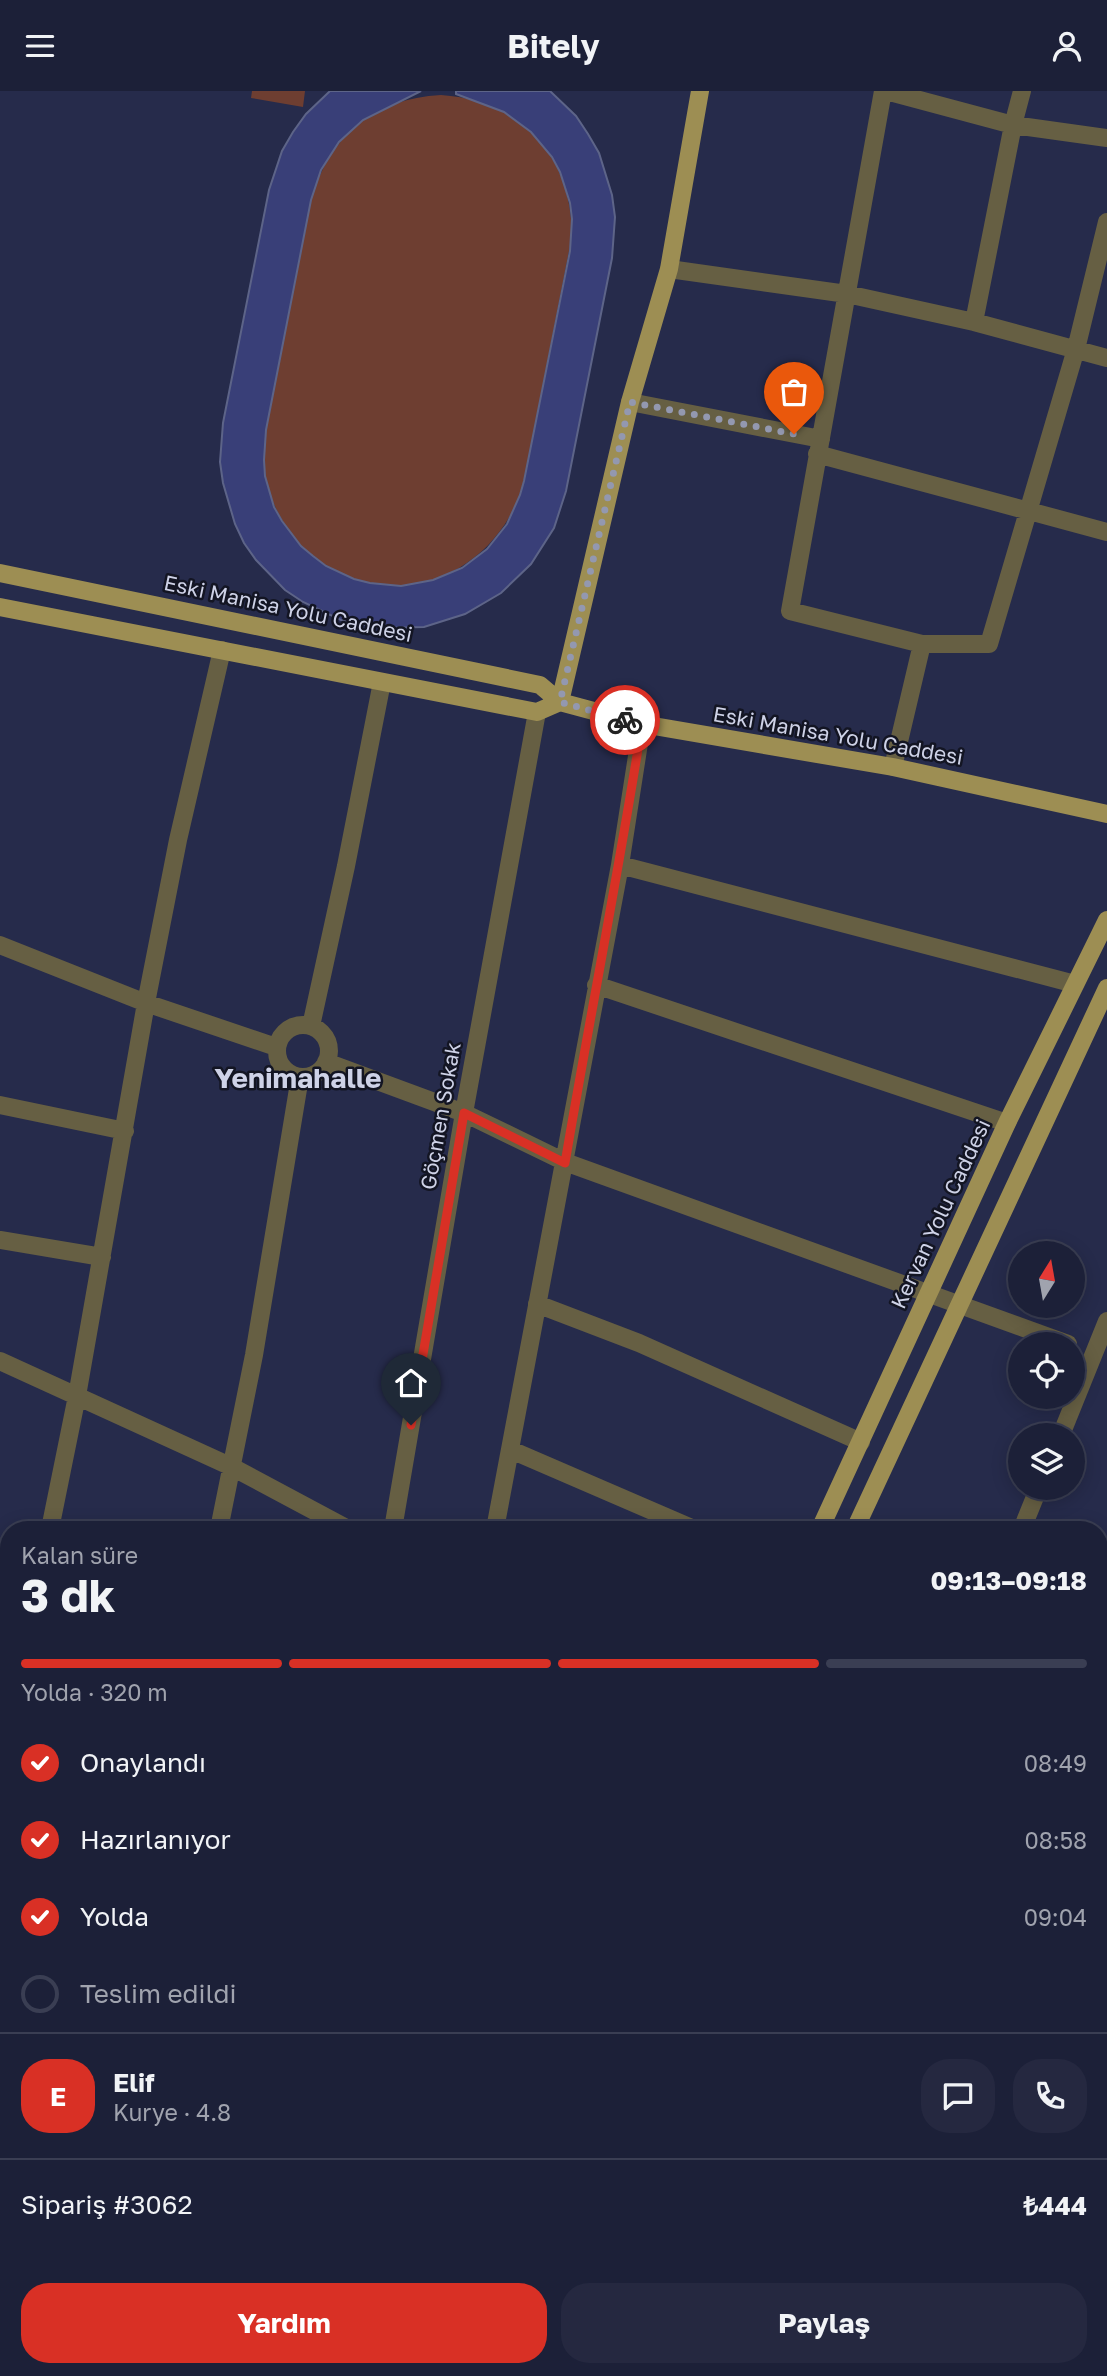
<!DOCTYPE html>
<html lang="tr">
<meta charset="utf-8">
<style>
body{margin:0;font-family:"Golos Text",sans-serif;background:#252840;color:#f1f3f6;height:100vh;display:flex;flex-direction:column;font-size:26px;white-space:nowrap}
*{box-sizing:border-box;margin:0}
p{font-size:23px;color:#a0a3ae}
.icon{flex:none;width:38px;height:38px;fill:none;stroke:currentColor;stroke-width:2;stroke-linecap:round;stroke-linejoin:round}
.map{position:relative;flex:1;overflow:hidden}
.side{position:absolute;left:0px;top:1430px;width:1108px;height:856px;display:flex;flex-direction:column;background:#1c2038;border-radius:28px 28px 0 0;box-shadow:0 4px 18px #0003,0 0 0 2px #3a3e53}
.side>*{flex:none}
.needle{width:46px;rotate:11deg}
.buttons{position:absolute;left:1008px;top:1150px;display:grid;gap:14px}
.buttons a{display:grid;place-items:center;width:77px;height:77px;border-radius:50%;background:#1c2038;box-shadow:0 4px 18px #0003,0 0 0 2px #3a3e53;font-size:35px}
.pin{position:absolute;display:grid;place-items:center;width:60px;height:60px;color:#fff;margin:-72px -30px;border-radius:50% 50% 50% 0;rotate:-45deg;box-shadow:0 0 7px #0007}
.pin .icon{rotate:45deg}
.courier{position:absolute;display:grid;place-items:center;width:70px;height:70px;margin:-35px;border:5px solid #d93025;border-radius:50%;background:#fff;color:#222;box-shadow:0 2px 9px #0007}
.overview em{font-style:normal;font-weight:700}
.overview div{display:flex;flex-direction:column-reverse}
.overview{display:flex;align-items:center;justify-content:space-between;height:119px;padding:0 21px}
h1{font-size:46px;font-weight:700;line-height:52px}
.bar{display:grid;grid-template-columns:repeat(4,1fr);gap:10px 7px;align-content:center;height:84px;padding:0 21px}
.bar i{height:9px;border-radius:5px;background:#3a3e53}
.bar .active{background:#d93025}
.bar p{grid-column:span 4}
.line{display:flex;align-items:center;gap:18px;padding:0 21px;border-top:2px solid #3a3e53}
.line div{flex:1}
.round{display:grid;place-items:center;flex:none;width:74px;height:74px;border-radius:28px;background:#252840}
ol{padding:0 21px;list-style:none}
li{display:flex;align-items:center;gap:21px;height:77px}
li p{margin-inline-start:auto}
li .icon{padding:7px;border-radius:50%;background:#d93025;color:#fff;stroke-width:4}
li:last-child{color:#a0a3ae}
li i{width:38px;height:38px;border:4px solid #3a3e53;border-radius:50%}
.cta{display:flex;gap:14px;margin-top:auto;padding:14px 21px}
.cta a{flex:1;height:80px;border-radius:28px;background:#d93025;color:#fff;font-size:28px;font-weight:700;line-height:80px;text-align:center}
.cta a+a{background:#252840;color:#f1f3f6}
header{display:flex;justify-content:space-between;align-items:center;height:91px;padding:0 21px;background:#1c2038;font-size:32px;font-weight:700}
.map>svg:first-child{display:block}
</style>
<header><svg class="icon" aria-label="menu" viewBox="0 0 24 24"><path d="M4 6h16M4 12h16M4 18h16"/></svg>Bitely<svg class="icon" aria-label="person" viewBox="0 0 24 24"><circle cx="12" cy="8" r="4"/><path d="M4 21q1-7 8-7t8 7"/></svg></header>
<div class="map">
<svg width="1107" height="2285" viewBox="0 0 1107 2285">
<rect width="100%" height="100%" fill="#262b4b"/>
<path fill="#6e3e31" d="M252,0H305L303,16L251,7Z
M441,4C521,9 572,65 572,145L524,390C496,497 362,536 292,444C279,426 270,409 266,387C263,371 265,355 266,339L311,109C330,44 373,8 441,4Z"/>
<path fill="#393f78" stroke="#5d6488" stroke-width="2" d="M330,0H421L363,29L339,51L321,79L311,109L266,339L264,369L265,385L274,416L282,430L301,455L313,465L326,475L354,488L370,492L401,495L433,489L462,477L487,458L507,433L520,404L524,390L570,160L572,128L570,112L560,81L552,66L531,41L504,21L456,3V0H550L576,25L588,43L599,62L612,104L615,126L612,167L566,400L554,437L531,473L501,502L465,523L424,536L382,537L341,529L303,511L285,499L256,469L244,452L235,433L223,392L220,371L223,332L269,99L282,60L293,41L306,23Z"/>
<g fill="none" stroke-linecap="round" stroke-linejoin="round">
<path stroke="#665f43" stroke-width="18" d="M883,0L790,520L922,553H989L1076,258L1107,131
M886,0L1013,34L1107,47
M669,178L847,203L974,231L1107,267
M974,231L1013,34L1022,0
M630,311L821,348
M817,363L1107,441
M893,676L922,553
M620,774L1075,893
M0,854L146,912L276,956
M596,894L1007,1032
M277 960a26 26 0 1 1 52 0a26 26 0 1 1-52 0Z
M311,935L346,775L382,591
M326,971L464,1022L565,1071L1068,1253
M0,1014L125,1040
M0,1149L102,1166
M537,1213L639,1252L861,1351
M0,1270L232,1376L348,1438
M1061,1344L1107,1230
M511,1359L694,1438
M50,1438L77,1305L146,912L178,749L222,559
M219,1438L254,1264L300,986
M393,1438L464,1022L537,621
M495,1438L620,774L642,633
M1022,1438L1039,1396
M1099,1538L1107,1541
M1099,1686L1107,1661
M0,1687L9,1643
M0,1751L9,1755
M1099,1793L1107,1797
M0,1988L9,1970
M1099,2046L1107,2051
M1099,2139L1107,2117
M0,2193L9,2197
M0,2226L9,2208
M166,2277L183,2285
M998,2277L1015,2285
M124,2285L128,2277
M553,2285L555,2277
M680,2285L681,2277
M864,2285L867,2277
M1045,2285L1048,2277
M1102,2285L1107,2268"/>
<path stroke="#9d8e53" stroke-width="18" d="M0,482L540,594L560,611L642,633L893,676L1107,723
M0,516L537,621L560,611
M560,611L630,311L669,178L700,0
M820,1438L1007,1032L1107,829
M855,1438L1107,897
M385,2285L388,2277
M416,2285L419,2277"/>
</g>
<g fill="none" stroke-linecap="round" stroke-linejoin="round">
<path stroke="#9398b0" stroke-width="7" stroke-dasharray="0 12.6" d="M625,629L560,611L630,311L794,343"/>
<path stroke="#d93025" stroke-width="9" d="M411,1334L464,1022L565,1072C590,925 619,780 642,633L625,629"/>
</g>
<g text-anchor="middle" stroke-width="5" stroke-linejoin="round" paint-order="stroke">
<g font-size="21" fill="#ced2e7" stroke="#131523">
<text transform="translate(288 518) rotate(12)" y="7">Eski Manisa Yolu Caddesi</text>
<text transform="translate(838 645) rotate(10)" y="7">Eski Manisa Yolu Caddesi</text>
<text transform="translate(441 1025) rotate(-80)" y="7">Göçmen Sokak</text>
<text transform="translate(941 1123) rotate(-65)" y="7">Kervan Yolu Caddesi</text>
</g>
<g font-size="28" font-weight="bold" fill="#ced2e7" stroke="#131523">
<text x="298" y="997">Yenimahalle</text>
</g>
</g>
</svg>
<div class="buttons">
<a><svg class="needle" viewBox="-14 -14 28 28"><path d="M0-13l5 13h-10z" fill="#e53935"/><path d="M0 13l5-13h-10z" fill="#a0a3ae"/></svg></a>
<a><svg class="icon" aria-label="locate" viewBox="0 0 24 24"><circle cx="12" cy="12" r="6"/><path d="M12 2v4M12 18v4M2 12h4M18 12h4"/></svg></a>
<a><svg class="icon" aria-label="layers" viewBox="0 0 24 24"><path d="M12 4l9 5-9 5-9-5zM3 14l9 5 9-5"/></svg></a>
</div>
<div class="pin" style="left:794px;top:343px;background:#ea580c"><svg class="icon" aria-label="bag" viewBox="0 0 24 24"><path d="M5 8h14l-1 12H6zM9 8a3 3 0 0 1 6 0"/></svg></div>
<div class="pin" style="left:411px;top:1334px;background:#1f2937"><svg class="icon" aria-label="home" viewBox="0 0 24 24"><path d="M3 11l9-7 9 7M6 9v11h12V9"/></svg></div>
<div class="courier" style="left:625px;top:629px"><svg class="icon" aria-label="bike" viewBox="0 0 24 24"><circle cx="6" cy="16" r="4"/><circle cx="18" cy="16" r="4"/><path d="M6 16l4-8h5l3 8M10 8l3 8H6M13 5h3"/></svg></div>
<section class="side">
<div class="overview"><div><h1>3 dk</h1><p>Kalan süre</p></div><em>09:13–09:18</em></div>
<div class="bar"><i class="active"></i><i class="active"></i><i class="active"></i><i></i><p>Yolda · 320 m</p></div>
<ol>
<li><svg class="icon" aria-label="check" viewBox="0 0 24 24"><path d="M5 12l5 5 9-10"/></svg>Onaylandı<p>08:49</p></li>
<li><svg class="icon" aria-label="check" viewBox="0 0 24 24"><path d="M5 12l5 5 9-10"/></svg>Hazırlanıyor<p>08:58</p></li>
<li><svg class="icon" aria-label="check" viewBox="0 0 24 24"><path d="M5 12l5 5 9-10"/></svg>Yolda<p>09:04</p></li>
<li><i></i>Teslim edildi</li>
</ol>
<div class="line" style="height:126px"><b class="round" style="background:#d93025;color:#fff">E</b><div><b>Elif</b><p>Kurye · 4.8</p></div><a class="round"><svg class="icon" aria-label="chat" viewBox="0 0 24 24"><path d="M4 5h16v11H9l-5 4z"/></svg></a><a class="round"><svg class="icon" aria-label="phone" viewBox="0 0 24 24"><path d="M5 4h4l2 5-3 2q2 4 5 5l2-3 5 2v4C11 20 4 13 5 4z"/></svg></a></div>
<div class="line" style="height:91px"><div>Sipariş #3062</div><b>₺444</b></div>
<div class="cta"><a>Yardım</a><a>Paylaş</a></div>
</section>
</div>
